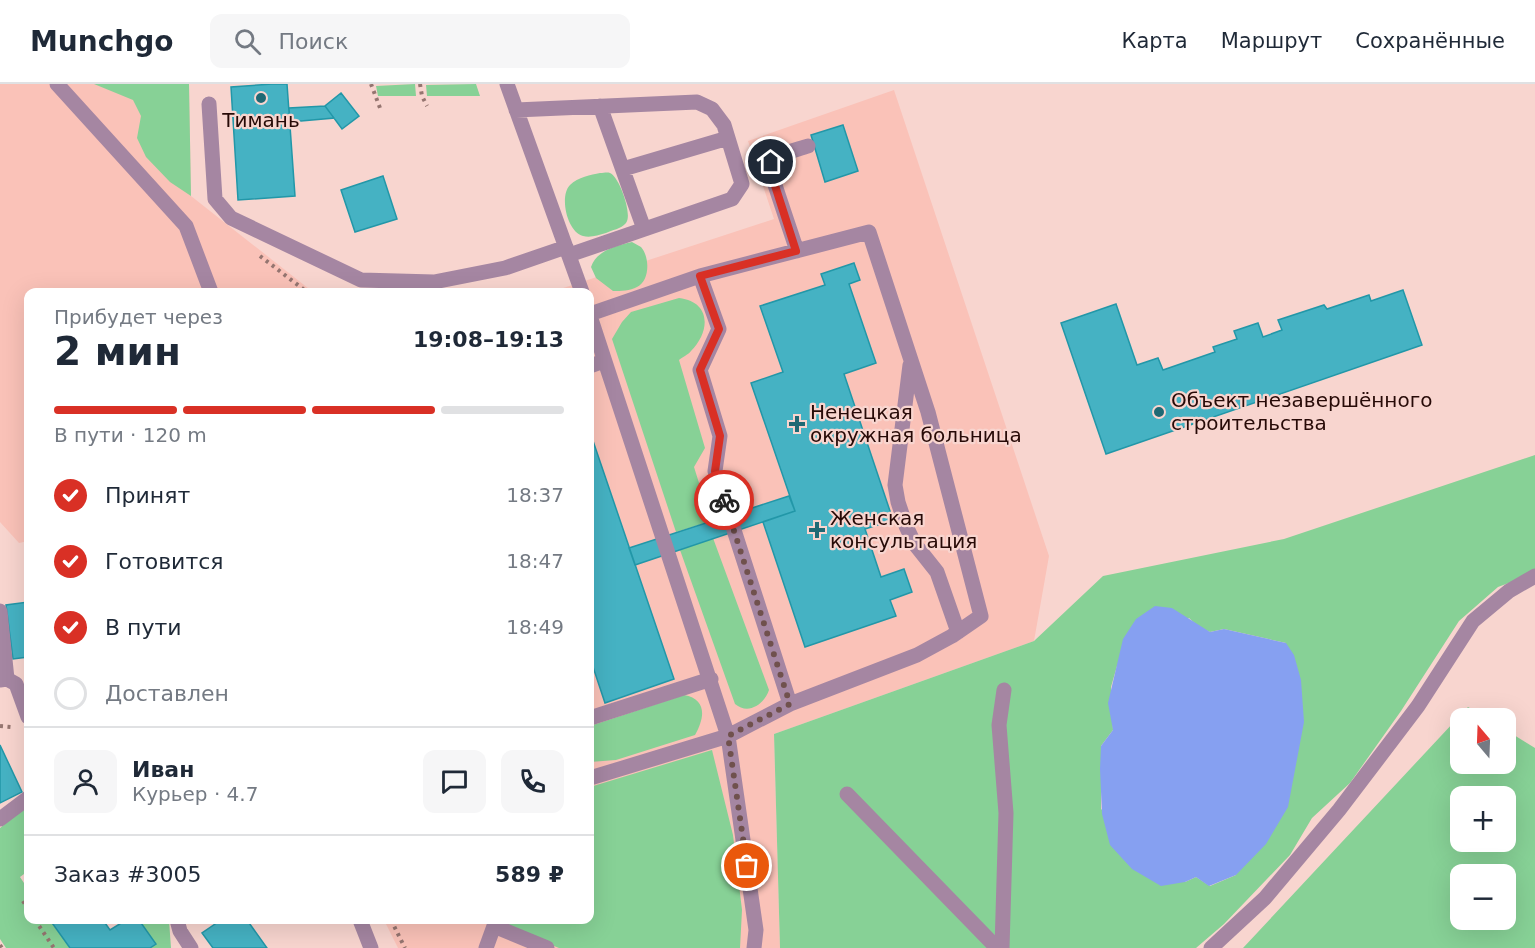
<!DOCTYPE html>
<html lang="ru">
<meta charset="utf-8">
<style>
body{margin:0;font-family:"DejaVu Sans",sans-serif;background:#f6f6f7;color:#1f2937;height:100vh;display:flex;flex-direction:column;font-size:22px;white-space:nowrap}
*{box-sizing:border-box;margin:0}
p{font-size:20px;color:#747a83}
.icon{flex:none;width:33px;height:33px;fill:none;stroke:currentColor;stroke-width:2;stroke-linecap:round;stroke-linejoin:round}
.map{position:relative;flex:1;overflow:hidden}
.details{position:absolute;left:24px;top:204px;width:570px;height:636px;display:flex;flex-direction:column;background:#fff;border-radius:12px;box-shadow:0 6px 24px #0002}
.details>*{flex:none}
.needle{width:39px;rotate:341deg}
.buttons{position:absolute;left:1450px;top:624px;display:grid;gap:12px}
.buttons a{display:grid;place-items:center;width:66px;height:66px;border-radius:12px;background:#fff;box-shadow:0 6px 24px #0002;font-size:30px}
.pin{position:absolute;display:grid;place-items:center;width:51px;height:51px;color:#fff;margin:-26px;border:3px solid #fff;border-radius:50%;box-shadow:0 2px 6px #0007}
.courier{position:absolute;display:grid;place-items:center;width:60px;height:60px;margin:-30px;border:4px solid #d93025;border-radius:50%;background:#fff;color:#222;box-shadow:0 2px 8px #0007}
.summary em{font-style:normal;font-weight:700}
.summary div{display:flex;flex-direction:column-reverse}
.summary{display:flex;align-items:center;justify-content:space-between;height:102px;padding:0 30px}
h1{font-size:39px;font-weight:700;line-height:45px}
.bar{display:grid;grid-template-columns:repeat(4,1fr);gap:9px 6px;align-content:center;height:72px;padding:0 30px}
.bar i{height:8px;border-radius:4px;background:#e0e1e3}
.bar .active{background:#d93025}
.bar p{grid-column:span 4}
.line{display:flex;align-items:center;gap:15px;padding:0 30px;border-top:2px solid #e0e1e3}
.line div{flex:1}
.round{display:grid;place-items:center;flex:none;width:63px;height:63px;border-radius:12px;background:#f6f6f7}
ol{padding:0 30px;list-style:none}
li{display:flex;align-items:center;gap:18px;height:66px}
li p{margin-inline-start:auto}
li .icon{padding:6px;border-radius:50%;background:#d93025;color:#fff;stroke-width:4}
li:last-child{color:#747a83}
li i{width:33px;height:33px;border:3px solid #e0e1e3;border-radius:50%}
header{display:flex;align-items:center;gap:36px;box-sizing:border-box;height:84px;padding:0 30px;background:#fff;border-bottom:2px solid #e0e1e3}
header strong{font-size:28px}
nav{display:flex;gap:33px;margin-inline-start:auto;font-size:21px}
.search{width:420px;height:54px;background:#f6f6f7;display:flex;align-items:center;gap:15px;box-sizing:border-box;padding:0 21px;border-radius:12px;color:#747a83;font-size:22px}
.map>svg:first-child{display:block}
</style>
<header>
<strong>Munchgo</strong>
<div class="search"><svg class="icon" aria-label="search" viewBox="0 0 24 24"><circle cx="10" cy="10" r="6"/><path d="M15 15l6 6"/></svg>Поиск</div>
<nav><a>Карта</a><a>Маршрут</a><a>Сохранённые</a></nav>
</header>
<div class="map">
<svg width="1535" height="864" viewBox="0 0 1535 864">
<rect width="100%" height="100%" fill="#f8d5cf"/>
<path fill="#fac2b8" d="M0,0H189L191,112L313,208H28V457L19,459L0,438Z
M894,6L1049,472L1034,557L774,650L780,864H398L384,836H590V208H551L774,135L748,57Z"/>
<path fill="#87d196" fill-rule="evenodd" d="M94,0H189L191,112L170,98L146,73L137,54L141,32L133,16Z
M415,0L416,12H378L376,2Z
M476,0L480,12H427L426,1Z
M600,89C604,89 607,88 610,89C619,92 633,131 626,139C621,145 612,146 606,149C598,151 591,154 583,152C567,148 559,112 570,101C578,93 591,91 600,89Z
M632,158C635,160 638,161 641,163C650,173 650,197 637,203C630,207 621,207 613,207L596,194L591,183C597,166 616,162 632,158Z
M679,214C712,218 710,248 691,267C688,271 682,273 679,276L705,364L694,383L711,437L676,448L612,255L622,238L631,228Z
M1535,371V489L1498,503L1459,537L1401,627L1350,699L1312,734L1290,771L1224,840L1196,864H780L774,650L1034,557L1103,492L1284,455ZM1189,534L1199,543L1210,548L1224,545L1286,559L1236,791L1210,802L1196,793L1185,798L1101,725V662L1113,646L1111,603L1117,582Z
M713,454L769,606C764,621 748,631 735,620L680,466Z
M684,611C707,615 705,634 695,651L616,676L590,678V642Z
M1468,623L1487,634H1461V680H1506V646L1535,664V864H1243ZM1461,712H1506V758H1461ZM1461,790H1506V836H1461Z
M712,666L733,751L742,826L740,864H559L505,842L508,836H590V703Z
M28,721V787L20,793L28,805V836H50L70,864H6L0,855V744Z
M139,836H169L171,864H150L156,860Z"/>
<path fill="#86a0f1" d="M1155,522L1172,524L1210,548L1224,545L1286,559L1294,571L1301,596L1304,638L1288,723L1266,760L1236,791L1209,802L1196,793L1185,798L1161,802L1132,785L1110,761L1102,730L1100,685L1101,662L1113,646L1108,619L1123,555L1136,535Z"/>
<path fill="#45b2c3" stroke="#2297a8" stroke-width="1.5" d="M272,0H287L295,112L238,116L231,3Z
M341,9L359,32L342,45L325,22Z
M325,22L334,34L290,38L289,24Z
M843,41L858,87L825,98L811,51Z
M383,92L397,135L355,148L341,106Z
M854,179L860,196L849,200L876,279L844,290L893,436L865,445L881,493L904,485L912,508L890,516L896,532L805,563L763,438L795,427L751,299L783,288L760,222L825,201L821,190Z
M1403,206L1422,261L1106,370L1061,239L1116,220L1137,281L1158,274L1163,286L1215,268L1213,263L1237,255L1234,247L1258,239L1263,253L1282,246L1278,236L1324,221L1327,225L1369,211L1371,217Z
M590,348L674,595L605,619L590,574Z
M789,412L795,427L635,481L629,464Z
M28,518V573L13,575L6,521Z
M0,661L22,708L0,719Z
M50,836H103L110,846L126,836H139L156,860L150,864H70Z
M221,836H247L267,864H213L202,849Z"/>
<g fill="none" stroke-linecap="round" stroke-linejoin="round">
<path stroke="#957570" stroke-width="4" stroke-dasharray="3 4.5" stroke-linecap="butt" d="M371,0L380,24
M420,0L422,12L427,22
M260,172L307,208
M0,642L11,643
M23,817L28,825
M35,836L54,864
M391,836L405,864
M0,861L2,864"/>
<path stroke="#a586a2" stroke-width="15" d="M57,0L186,142L211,208
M507,0L582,208
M209,20L215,115L231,134L361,196L434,198L505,184L566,163
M600,22L644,145
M516,26L697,18L712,25L724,41L742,100L732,115L569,171
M623,85L728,54
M797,167L770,86C773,69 794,67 808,62
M700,192L719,245L700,286L720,352L715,387L790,620
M590,230L700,192L869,148L928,328L981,532L952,552L917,571L790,620L728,652L590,694
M590,232L728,652L756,846L754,864
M910,281L895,401L898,418L906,442L914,459L937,488L958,548
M590,282L604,277
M0,527L7,595L0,596
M7,595L16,600L28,633
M590,634L711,595
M847,710L997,864
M0,735L28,714
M177,836L180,847L191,864
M360,836L371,864
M486,864L494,842L547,864
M1002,864L1006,729L999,641L1004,606
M1211,864L1265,814L1339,726L1418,622L1473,537L1509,507L1535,492"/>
</g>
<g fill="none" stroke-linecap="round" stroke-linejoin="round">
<path stroke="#70514d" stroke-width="6" stroke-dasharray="0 10.8" d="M724,416L790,620L728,652L747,782"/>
<path stroke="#d93025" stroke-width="8" d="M724,416L715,387L720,352L700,286L719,245L700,192L796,167L770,86L771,78"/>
</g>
<g fill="#1f6974" stroke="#f8d5cf" stroke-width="2">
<circle cx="261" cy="14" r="6"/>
<circle cx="1159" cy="328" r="6"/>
<path d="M794 331h6v6h6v6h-6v6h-6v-6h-6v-6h6z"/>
<path d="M814 437h6v6h6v6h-6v6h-6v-6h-6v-6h6z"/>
</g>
<g text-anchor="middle" stroke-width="4.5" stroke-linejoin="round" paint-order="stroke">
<g font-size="20" fill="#270a07" stroke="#f8d5cf" text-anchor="start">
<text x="261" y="43" text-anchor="middle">Тимань</text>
<text x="1171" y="323">Объект незавершённого<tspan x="1171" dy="23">строительства</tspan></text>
<text x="810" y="335">Ненецкая<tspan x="810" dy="23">окружная больница</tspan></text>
<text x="830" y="441">Женская<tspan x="830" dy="23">консультация</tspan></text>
</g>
</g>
</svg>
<div class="buttons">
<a><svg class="needle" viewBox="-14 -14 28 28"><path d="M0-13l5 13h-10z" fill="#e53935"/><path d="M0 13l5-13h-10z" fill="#747a83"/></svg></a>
<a>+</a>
<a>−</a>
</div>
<div class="pin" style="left:747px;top:782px;background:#ea580c"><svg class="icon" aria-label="bag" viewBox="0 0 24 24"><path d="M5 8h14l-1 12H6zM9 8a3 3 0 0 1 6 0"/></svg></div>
<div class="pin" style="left:771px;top:78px;background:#1f2937"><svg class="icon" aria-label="home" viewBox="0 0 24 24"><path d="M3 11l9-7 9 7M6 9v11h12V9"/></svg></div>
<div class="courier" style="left:724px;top:416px"><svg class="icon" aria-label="bike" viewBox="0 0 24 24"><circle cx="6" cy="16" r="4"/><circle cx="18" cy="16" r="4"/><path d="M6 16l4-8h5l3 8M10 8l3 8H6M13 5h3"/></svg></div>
<section class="details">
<div class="summary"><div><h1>2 мин</h1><p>Прибудет через</p></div><em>19:08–19:13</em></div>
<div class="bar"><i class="active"></i><i class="active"></i><i class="active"></i><i></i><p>В пути · 120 m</p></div>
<ol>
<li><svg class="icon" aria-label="check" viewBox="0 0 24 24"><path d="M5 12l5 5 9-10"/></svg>Принят<p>18:37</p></li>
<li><svg class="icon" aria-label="check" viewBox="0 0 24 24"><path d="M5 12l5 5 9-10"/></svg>Готовится<p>18:47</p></li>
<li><svg class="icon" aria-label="check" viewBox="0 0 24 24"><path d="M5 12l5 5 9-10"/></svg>В пути<p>18:49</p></li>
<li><i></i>Доставлен</li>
</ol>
<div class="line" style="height:108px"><a class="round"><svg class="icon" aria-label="person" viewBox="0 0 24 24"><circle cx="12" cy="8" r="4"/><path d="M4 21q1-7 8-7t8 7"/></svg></a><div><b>Иван</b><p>Курьер · 4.7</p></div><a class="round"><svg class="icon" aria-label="chat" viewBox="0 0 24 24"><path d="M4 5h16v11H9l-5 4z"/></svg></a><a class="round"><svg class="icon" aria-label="phone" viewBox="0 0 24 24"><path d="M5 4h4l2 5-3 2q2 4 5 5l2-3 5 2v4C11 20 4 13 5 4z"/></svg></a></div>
<div class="line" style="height:78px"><div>Заказ #3005</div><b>589 ₽</b></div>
</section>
</div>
